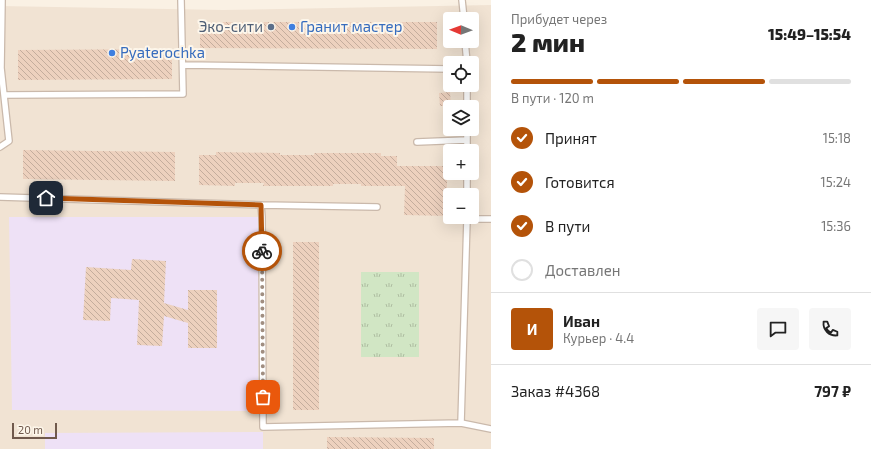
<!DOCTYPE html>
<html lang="ru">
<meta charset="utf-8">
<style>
body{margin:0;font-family:"Exo 2",sans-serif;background:#f6f6f6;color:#222;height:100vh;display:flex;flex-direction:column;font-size:15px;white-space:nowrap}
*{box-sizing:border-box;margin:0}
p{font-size:13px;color:#767676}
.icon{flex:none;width:22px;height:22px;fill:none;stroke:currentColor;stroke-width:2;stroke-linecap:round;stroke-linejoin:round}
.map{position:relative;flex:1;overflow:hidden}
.sheet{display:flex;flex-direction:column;background:#fff;width:380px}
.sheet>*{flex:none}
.needle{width:26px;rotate:271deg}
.tools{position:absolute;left:443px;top:12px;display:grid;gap:8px}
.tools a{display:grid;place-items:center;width:36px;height:36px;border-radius:4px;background:#fff;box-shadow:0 4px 16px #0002;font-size:20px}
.scale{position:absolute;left:12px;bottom:10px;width:45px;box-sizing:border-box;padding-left:4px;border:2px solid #70594c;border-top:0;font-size:11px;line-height:14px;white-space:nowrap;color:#70594c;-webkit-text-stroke:3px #fdf6ea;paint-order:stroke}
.pin{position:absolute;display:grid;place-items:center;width:34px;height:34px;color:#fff;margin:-17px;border-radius:8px;box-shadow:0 2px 6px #0006}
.courier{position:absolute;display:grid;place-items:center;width:40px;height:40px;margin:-20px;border:3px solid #b45309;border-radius:50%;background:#fff;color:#222;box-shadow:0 1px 5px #0007}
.overview em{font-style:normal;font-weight:800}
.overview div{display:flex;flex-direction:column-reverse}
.overview{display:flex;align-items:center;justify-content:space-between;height:68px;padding:0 20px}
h1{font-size:26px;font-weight:800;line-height:30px}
.bar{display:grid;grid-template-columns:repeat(4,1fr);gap:6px 4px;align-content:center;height:48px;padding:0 20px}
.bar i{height:5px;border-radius:3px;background:#e0e0e0}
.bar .current{background:#b45309}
.bar p{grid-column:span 4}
.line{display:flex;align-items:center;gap:10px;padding:0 20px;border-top:1px solid #e0e0e0}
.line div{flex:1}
.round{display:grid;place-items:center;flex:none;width:42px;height:42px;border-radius:4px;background:#f6f6f6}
ol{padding:0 20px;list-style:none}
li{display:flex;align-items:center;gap:12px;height:44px}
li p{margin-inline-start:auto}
li .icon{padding:4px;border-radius:50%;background:#b45309;color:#fff;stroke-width:4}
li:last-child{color:#767676}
li i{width:22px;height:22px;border:2px solid #e0e0e0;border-radius:50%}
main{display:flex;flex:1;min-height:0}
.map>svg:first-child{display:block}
</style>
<main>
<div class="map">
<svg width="491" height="449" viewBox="0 0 491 449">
<defs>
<pattern id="park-tufts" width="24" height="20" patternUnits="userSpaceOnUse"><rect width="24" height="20" fill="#d1e6c4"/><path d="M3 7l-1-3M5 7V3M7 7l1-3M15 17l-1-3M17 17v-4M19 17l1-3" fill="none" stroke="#aebda1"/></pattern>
<pattern id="building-back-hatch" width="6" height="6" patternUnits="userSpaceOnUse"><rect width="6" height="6" fill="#edd1be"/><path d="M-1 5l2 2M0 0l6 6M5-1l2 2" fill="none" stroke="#c4ad9d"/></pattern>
</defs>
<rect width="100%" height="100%" fill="#faf1e4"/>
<path fill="#f1e3d3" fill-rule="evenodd" d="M491,5V449H0V6L223,10ZM450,19H472V41H450ZM450,63H472V85H450ZM450,107H472V129H450ZM450,151H472V173H450ZM450,195H472V217H450Z"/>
<path fill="#eee1f6" d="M9,217H259L258,411L12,410Z
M263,432V449H45V433Z"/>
<path fill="url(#park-tufts)" d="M361,272H419V357H361Z"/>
<path fill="url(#building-back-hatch)" d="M200,22H437V49L200,48Z
M172,49V79L18,80V50Z
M450,92L451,106H440L439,93Z
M23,150L175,152V181L23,179Z
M216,152L280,153V155H314V153H381V156H397V166H447V216L404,215L405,186H361V184H333V186H263L264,183H235V186L199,185V155H216Z
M293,242H319V410H293Z
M132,259L166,261L164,303L188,310V290H217V348H188V323L164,316L162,346L137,345L139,300L111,298L110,321L83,320L86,267L131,270Z
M327,437L434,438V449H327Z"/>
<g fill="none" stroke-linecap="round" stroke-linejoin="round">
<defs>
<path id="lane" d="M462,0L464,19
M465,41L467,63
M183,65L450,69
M467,85V107
M4,95L183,94L181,0
M467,129V151
M417,142L467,140
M0,147L9,141L1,68L2,0
M467,173V195
M0,197L261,205L262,217L263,427L461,423L491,429
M261,205L377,207
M467,217V219H491
M461,423L467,219"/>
</defs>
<use href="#lane" stroke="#cab9ab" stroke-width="8"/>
<use href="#lane" stroke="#fff" stroke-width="5.5"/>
</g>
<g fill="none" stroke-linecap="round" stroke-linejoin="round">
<path stroke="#a08e81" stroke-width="4" stroke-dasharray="0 7.2" d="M262,251L263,397"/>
<path stroke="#b45309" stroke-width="5" d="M46,198L261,205L262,251"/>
</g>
<circle fill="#5c6f8a" stroke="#fdf6ea" stroke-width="1.5" cx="271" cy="27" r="4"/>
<g fill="#3f7fe0" stroke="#fdf6ea" stroke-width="1.5">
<circle cx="292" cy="27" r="4"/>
<circle cx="112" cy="53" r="4"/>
</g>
<g text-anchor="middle" stroke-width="4" stroke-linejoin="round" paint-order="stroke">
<g font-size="15" fill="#4e5e75" stroke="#fdf6ea" text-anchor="end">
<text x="263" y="32">Эко-сити</text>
</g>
<g font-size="15" fill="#366cbe" stroke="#fdf6ea" text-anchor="start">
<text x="300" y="32">Гранит мастер</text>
<text x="120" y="58">Pyaterochka</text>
</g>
</g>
</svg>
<div class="tools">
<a><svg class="needle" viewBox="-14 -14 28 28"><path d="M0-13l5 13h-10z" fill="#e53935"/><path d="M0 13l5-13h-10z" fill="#767676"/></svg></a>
<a><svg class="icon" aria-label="locate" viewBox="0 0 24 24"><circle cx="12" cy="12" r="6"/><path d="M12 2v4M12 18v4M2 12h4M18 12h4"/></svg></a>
<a><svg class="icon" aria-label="layers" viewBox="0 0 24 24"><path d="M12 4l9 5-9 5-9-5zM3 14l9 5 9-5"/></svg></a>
<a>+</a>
<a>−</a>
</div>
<div class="scale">20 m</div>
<div class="pin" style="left:263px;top:397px;background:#ea580c"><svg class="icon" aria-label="bag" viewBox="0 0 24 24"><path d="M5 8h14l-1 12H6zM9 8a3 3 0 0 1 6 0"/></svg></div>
<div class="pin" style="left:46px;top:198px;background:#1f2937"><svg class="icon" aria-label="home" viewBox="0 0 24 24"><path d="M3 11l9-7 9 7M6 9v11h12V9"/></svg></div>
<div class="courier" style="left:262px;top:251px"><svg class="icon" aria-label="bike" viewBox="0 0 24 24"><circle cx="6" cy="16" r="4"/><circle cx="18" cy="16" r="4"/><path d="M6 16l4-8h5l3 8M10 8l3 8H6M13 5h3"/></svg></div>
</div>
<section class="sheet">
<div class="overview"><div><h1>2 мин</h1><p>Прибудет через</p></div><em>15:49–15:54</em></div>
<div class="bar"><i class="current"></i><i class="current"></i><i class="current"></i><i></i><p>В пути · 120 m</p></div>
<ol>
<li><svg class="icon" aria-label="check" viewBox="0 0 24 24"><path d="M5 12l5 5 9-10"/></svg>Принят<p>15:18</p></li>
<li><svg class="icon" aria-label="check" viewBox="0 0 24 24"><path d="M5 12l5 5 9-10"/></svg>Готовится<p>15:24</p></li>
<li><svg class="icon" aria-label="check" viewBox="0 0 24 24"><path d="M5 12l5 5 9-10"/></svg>В пути<p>15:36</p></li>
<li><i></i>Доставлен</li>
</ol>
<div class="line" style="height:72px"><b class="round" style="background:#b45309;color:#fff">И</b><div><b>Иван</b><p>Курьер · 4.4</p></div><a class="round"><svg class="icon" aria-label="chat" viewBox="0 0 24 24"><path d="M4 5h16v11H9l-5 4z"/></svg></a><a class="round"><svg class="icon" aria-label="phone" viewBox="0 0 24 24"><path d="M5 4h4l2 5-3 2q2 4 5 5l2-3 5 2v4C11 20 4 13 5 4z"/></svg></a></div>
<div class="line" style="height:52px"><div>Заказ #4368</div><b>797 ₽</b></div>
</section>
</main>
